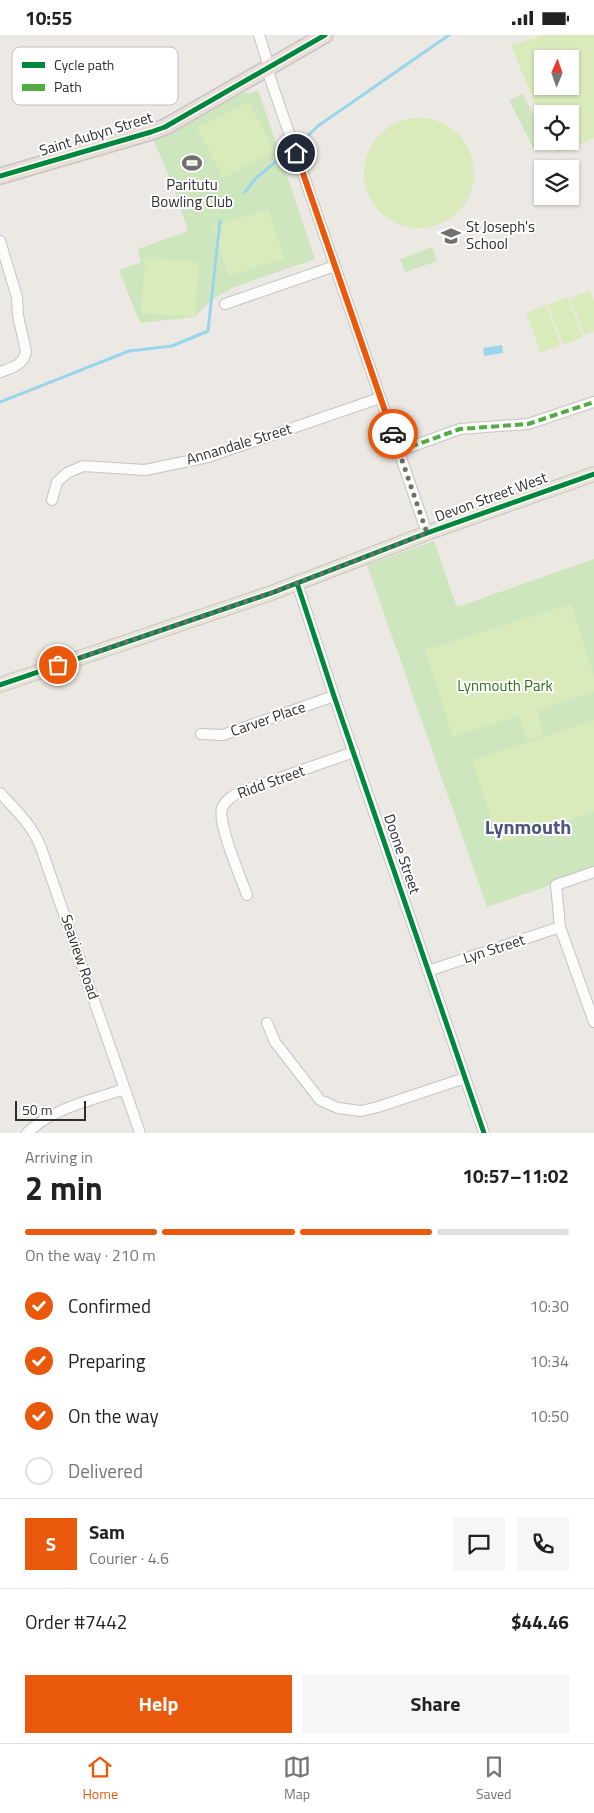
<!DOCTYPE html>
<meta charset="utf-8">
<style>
body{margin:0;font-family:"Titillium Web",sans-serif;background:#f6f6f6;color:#222;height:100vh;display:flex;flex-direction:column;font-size:19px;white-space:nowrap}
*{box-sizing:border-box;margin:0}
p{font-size:16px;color:#767676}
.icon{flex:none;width:28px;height:28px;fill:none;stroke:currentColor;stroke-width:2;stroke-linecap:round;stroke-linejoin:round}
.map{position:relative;height:1098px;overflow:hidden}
.side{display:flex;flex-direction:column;background:#fff;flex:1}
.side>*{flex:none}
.needle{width:32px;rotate:2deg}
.fabs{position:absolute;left:534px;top:15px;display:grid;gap:10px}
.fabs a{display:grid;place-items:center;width:45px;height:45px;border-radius:0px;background:#fff;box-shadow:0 1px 4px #0004;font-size:25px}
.scale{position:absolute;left:15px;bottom:12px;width:71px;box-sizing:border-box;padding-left:5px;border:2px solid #2e2e2e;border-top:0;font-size:14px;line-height:18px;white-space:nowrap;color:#2e2e2e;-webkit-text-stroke:4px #fff;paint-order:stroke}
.pin{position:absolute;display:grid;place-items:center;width:42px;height:42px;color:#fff;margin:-21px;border:2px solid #fff;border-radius:50%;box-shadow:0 1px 5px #0007}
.courier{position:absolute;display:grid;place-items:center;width:50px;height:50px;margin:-25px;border:4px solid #ea580c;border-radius:50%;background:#fff;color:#222;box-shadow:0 1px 6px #0007}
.overview em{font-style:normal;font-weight:700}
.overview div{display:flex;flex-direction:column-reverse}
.overview{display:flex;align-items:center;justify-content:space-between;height:85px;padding:0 25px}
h1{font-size:32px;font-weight:700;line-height:38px}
.bar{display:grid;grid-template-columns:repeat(4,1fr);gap:8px 5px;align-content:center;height:60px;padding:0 25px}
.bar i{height:6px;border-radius:4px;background:#e0e0e0}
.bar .active{background:#ea580c}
.bar p{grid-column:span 4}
.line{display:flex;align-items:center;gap:12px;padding:0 25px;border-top:1px solid #e0e0e0}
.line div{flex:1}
.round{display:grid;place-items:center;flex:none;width:52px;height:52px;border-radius:0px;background:#f6f6f6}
ol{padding:0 25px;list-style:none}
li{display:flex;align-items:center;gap:15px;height:55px}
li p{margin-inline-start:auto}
li .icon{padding:5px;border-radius:50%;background:#ea580c;color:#fff;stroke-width:4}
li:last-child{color:#767676}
li i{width:28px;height:28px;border:2px solid #e0e0e0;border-radius:50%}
.cta{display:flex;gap:10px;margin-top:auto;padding:10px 25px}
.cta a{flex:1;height:58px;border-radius:0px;background:#ea580c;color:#fff;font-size:20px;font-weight:700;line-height:58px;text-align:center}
.cta a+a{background:#f6f6f6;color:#222}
.status{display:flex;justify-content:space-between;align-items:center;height:35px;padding:0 25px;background:#fff;direction:ltr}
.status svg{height:14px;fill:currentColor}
.menu{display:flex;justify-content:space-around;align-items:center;height:70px;border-top:1px solid #e0e0e0;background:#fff;font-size:14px;color:#767676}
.menu a{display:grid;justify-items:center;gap:2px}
.menu .active{color:#ea580c}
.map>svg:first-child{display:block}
</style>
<div class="status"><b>10:55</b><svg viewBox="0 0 49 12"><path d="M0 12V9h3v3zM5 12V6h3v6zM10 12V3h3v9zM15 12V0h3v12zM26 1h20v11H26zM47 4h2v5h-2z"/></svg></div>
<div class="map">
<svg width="594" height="1098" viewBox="0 0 594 1098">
<rect width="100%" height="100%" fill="#ece8e4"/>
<path fill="#cee6be" d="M258,55L315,224L232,253L213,264L194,282L140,288L119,235L141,227L138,214L188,196L174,153L153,104L243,58H252Z
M523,59L542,97V106L548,107L534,114L509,65Z
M432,212L437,226L405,237L400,224Z
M434,506L457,572L594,524V835L487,872L367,530Z"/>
<path fill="#d9eabb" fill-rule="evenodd" d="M544,0H594V103L556,119L551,106H570V79H542V87L511,10ZM542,24H570V51H542Z
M249,67L275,116L223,143L197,93Z
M364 138a55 55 0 1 1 110 0a55 55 0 1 1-110 0Z
M268,174L284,223L229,241L212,192Z
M145,223L199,227L195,282L141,278Z
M590,256L594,267V296L584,300L570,263Z
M568,262L583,302L563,310L548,270Z
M546,270L561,310L541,318L526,278Z
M571,569L594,641V657L537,675L544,700L527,705L519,681L453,702L425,615Z
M594,685V777L499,808L472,725Z"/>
<path fill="#99d6ec" d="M502,310L503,318L484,321L483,313Z"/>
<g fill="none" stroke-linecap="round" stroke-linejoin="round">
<path stroke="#99d6ec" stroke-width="3" d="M300,108L318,91L449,0
M245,157L256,143L284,120
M0,367L129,316L172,311L208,296L220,186"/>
<defs>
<path id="minor" d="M259,0L266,22L270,43L427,498
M0,206L17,262L18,281L26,316C24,330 12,333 0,337
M225,269L335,231
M399,416L460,394L528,389L594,367
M52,465L57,447L67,438L83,431L145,435L208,422L380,363
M297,548L334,661L484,1098
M201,699L223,700L334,661
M0,758C15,774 31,789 40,810L140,1098
M594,837L556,850L560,892L594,987
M247,860C241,843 217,788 222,773C226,764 234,760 242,756L354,717
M428,936L560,892
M267,988L275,1007L320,1065L338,1073L361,1076L378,1072L465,1043
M27,1098C53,1073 91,1065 125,1054"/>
<path id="major" d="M0,650L274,557L427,498L594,439"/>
<path id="highway" d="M0,141L151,97L165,92L325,0"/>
</defs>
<use href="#minor" stroke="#c5c4c5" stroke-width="12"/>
<use href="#major" stroke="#c6c5c4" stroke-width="16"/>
<use href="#highway" stroke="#c6c5c4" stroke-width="18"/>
<use href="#minor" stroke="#fcfcfb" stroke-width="10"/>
<use href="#major" stroke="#e8e4d6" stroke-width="14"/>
<use href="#highway" stroke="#eadfd6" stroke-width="15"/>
<path stroke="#54ab44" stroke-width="4" stroke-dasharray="8 4" stroke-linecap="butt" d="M399,416L460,394L528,389L594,367"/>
<defs>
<path id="cycleway" d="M0,141L151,97L165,92L325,0
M297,548L334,661L484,1098
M0,650L274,557L427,498L594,439"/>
</defs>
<use href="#cycleway" stroke="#fff" stroke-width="8"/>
<use href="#cycleway" stroke="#00873e" stroke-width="5"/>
</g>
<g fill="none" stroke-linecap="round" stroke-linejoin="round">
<path stroke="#706f6e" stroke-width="5" stroke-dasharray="0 9" d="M58,630L274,557L427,498L393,399"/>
<path stroke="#ea580c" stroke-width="6" d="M296,118L393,399"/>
</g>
<defs>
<symbol id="stadium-bare" viewBox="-9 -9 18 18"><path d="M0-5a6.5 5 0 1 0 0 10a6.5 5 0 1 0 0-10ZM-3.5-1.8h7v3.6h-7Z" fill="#706f6e" stroke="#fff" stroke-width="2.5" paint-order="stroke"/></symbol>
<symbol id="school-bare" viewBox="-9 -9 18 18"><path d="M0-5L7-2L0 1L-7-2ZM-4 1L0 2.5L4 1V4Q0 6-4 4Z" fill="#706f6e" stroke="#fff" stroke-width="2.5" paint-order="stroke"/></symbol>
</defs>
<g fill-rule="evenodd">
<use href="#stadium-bare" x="178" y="114" width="28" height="28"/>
<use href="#school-bare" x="437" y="187" width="28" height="28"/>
</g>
<g text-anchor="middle" stroke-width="4" stroke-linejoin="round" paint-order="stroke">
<g font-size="15" fill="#2e2e2e" stroke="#fff">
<text transform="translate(96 99) rotate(-17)" y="5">Saint Aubyn Street</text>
<text transform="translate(239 409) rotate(-17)" y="5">Annandale Street</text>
<text transform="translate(491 462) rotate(-20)" y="5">Devon Street West</text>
<text transform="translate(268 684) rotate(-19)" y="5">Carver Place</text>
<text transform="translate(271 747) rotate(-20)" y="5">Ridd Street</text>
<text transform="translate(402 819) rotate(71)" y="5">Doone Street</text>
<text transform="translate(494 914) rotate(-18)" y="5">Lyn Street</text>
<text transform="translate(80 922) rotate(71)" y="5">Seaview Road</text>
</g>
<g font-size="15" fill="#2e2e2e" stroke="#fff">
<text x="192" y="155">Paritutu<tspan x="192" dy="17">Bowling Club</tspan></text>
<text x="466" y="197" text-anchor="start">St Joseph's<tspan x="466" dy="17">School</tspan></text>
</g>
<g font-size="15" fill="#2c6e1b" stroke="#fff">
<text x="505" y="656">Lynmouth Park</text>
</g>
<g font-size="20" font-weight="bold" fill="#4d5680" stroke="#fff">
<text x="528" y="799">Lynmouth</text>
</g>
</g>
<rect x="12" y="12" width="166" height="58" rx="8" fill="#fff" stroke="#c0c0c0" stroke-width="1"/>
<rect x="22" y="27" width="23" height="6" fill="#00873e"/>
<rect x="22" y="49" width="23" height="7" fill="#54ab44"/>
<g font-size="14" fill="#2e2e2e">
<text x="54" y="35">Cycle path</text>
<text x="54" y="57">Path</text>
</g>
</svg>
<div class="fabs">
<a><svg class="needle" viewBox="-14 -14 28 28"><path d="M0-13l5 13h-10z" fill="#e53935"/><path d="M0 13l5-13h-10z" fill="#767676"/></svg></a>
<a><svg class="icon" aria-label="locate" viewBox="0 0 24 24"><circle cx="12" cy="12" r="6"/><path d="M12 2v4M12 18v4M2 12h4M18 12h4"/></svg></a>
<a><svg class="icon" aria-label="layers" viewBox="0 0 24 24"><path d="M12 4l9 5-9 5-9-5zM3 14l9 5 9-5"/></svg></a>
</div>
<div class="scale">50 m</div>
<div class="pin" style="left:58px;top:630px;background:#ea580c"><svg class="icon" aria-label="bag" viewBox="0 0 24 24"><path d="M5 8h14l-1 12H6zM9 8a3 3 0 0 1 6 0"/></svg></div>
<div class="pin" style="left:296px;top:118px;background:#1f2937"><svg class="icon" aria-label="home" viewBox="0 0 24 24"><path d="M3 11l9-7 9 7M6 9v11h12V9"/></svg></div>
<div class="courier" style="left:393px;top:399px"><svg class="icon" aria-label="car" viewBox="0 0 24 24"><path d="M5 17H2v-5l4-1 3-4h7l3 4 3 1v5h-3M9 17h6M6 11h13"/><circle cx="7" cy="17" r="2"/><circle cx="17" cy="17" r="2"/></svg></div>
</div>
<section class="side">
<div class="overview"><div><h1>2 min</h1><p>Arriving in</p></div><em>10:57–11:02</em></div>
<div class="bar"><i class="active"></i><i class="active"></i><i class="active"></i><i></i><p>On the way · 210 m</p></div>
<ol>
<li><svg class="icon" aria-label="check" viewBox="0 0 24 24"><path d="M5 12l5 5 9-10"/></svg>Confirmed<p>10:30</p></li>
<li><svg class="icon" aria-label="check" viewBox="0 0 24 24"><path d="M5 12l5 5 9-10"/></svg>Preparing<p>10:34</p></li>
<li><svg class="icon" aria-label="check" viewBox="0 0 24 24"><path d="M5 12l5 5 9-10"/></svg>On the way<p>10:50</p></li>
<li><i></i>Delivered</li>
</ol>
<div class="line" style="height:90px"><b class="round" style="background:#ea580c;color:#fff">S</b><div><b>Sam</b><p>Courier · 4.6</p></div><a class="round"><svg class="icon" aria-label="chat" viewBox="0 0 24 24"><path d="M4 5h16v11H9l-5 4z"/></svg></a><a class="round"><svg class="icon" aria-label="phone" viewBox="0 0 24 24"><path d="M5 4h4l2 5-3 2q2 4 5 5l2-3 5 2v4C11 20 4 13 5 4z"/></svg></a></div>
<div class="line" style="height:65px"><div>Order #7442</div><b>$44.46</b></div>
<div class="cta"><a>Help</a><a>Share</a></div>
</section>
<nav class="menu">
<a class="active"><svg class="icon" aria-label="home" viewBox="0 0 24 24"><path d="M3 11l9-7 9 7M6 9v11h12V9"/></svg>Home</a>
<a><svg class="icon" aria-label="map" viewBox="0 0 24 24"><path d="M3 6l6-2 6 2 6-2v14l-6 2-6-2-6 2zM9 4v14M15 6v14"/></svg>Map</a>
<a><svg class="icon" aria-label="saved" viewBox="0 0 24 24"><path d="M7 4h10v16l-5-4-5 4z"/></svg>Saved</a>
</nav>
